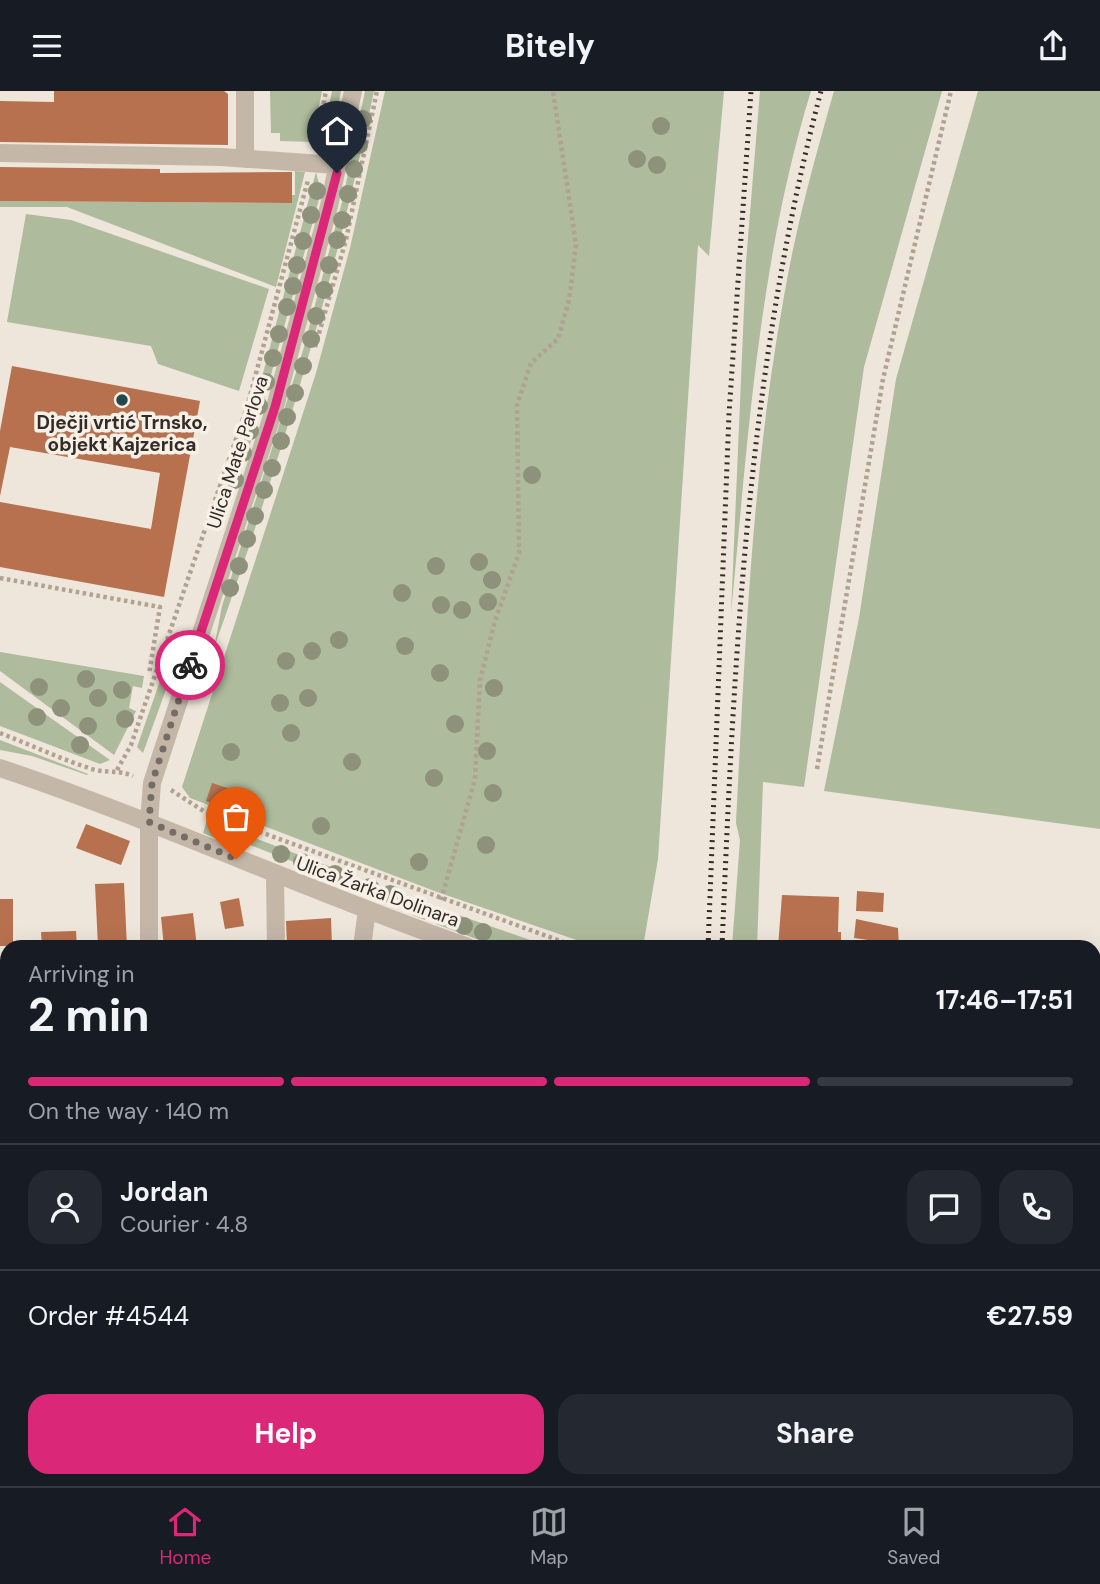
<!DOCTYPE html>
<meta charset="utf-8">
<style>
body{margin:0;font-family:"DM Sans",sans-serif;background:#242831;color:#f1f3f6;height:100vh;display:flex;flex-direction:column;font-size:26px;white-space:nowrap}
*{box-sizing:border-box;margin:0}
p{font-size:23px;color:#9ea1a6}
.icon{flex:none;width:38px;height:38px;fill:none;stroke:currentColor;stroke-width:2;stroke-linecap:round;stroke-linejoin:round}
.map{position:relative;flex:1;overflow:hidden}
.panel{position:absolute;left:0px;top:849px;width:1101px;height:548px;display:flex;flex-direction:column;background:#171b24;border-radius:21px 21px 0 0;box-shadow:0 7px 28px #0002}
.panel>*{flex:none}
.pin{position:absolute;display:grid;place-items:center;width:60px;height:60px;color:#fff;margin:-72px -30px;border-radius:50% 50% 50% 0;rotate:-45deg;box-shadow:0 0 7px #0007}
.pin .icon{rotate:45deg}
.courier{position:absolute;display:grid;place-items:center;width:70px;height:70px;margin:-35px;border:5px solid #db2777;border-radius:50%;background:#fff;color:#222;box-shadow:0 2px 9px #0007}
.overview em{font-style:normal;font-weight:700}
.overview div{display:flex;flex-direction:column-reverse}
.overview{display:flex;align-items:center;justify-content:space-between;height:119px;padding:0 28px}
h1{font-size:46px;font-weight:700;line-height:52px}
.bar{display:grid;grid-template-columns:repeat(4,1fr);gap:10px 7px;align-content:center;height:84px;padding:0 28px}
.bar i{height:9px;border-radius:5px;background:#363941}
.bar .active{background:#db2777}
.bar p{grid-column:span 4}
.line{display:flex;align-items:center;gap:18px;padding:0 28px;border-top:2px solid #363941}
.line div{flex:1}
.round{display:grid;place-items:center;flex:none;width:74px;height:74px;border-radius:21px;background:#242831}
.action{display:flex;gap:14px;margin-top:auto;padding:14px 28px}
.action a{flex:1;height:80px;border-radius:21px;background:#db2777;color:#fff;font-size:28px;font-weight:700;line-height:80px;text-align:center}
.action a+a{background:#242831;color:#f1f3f6}
header{display:flex;justify-content:space-between;align-items:center;height:91px;padding:0 28px;background:#171b24;font-size:32px;font-weight:700}
.tabs{display:flex;justify-content:space-around;align-items:center;height:98px;border-top:2px solid #363941;background:#171b24;font-size:19px;color:#9ea1a6}
.tabs a{display:grid;justify-items:center;gap:4px}
.tabs .active{color:#db2777}
.map>svg:first-child{display:block}
</style>
<header><svg class="icon" aria-label="menu" viewBox="0 0 24 24"><path d="M4 6h16M4 12h16M4 18h16"/></svg>Bitely<svg class="icon" aria-label="share" viewBox="0 0 24 24"><path d="M12 15V3M7 8l5-5 5 5M5 13v7h14v-7"/></svg></header>
<div class="map">
<svg width="1100" height="1395" viewBox="0 0 1100 1395">
<rect width="100%" height="100%" fill="#eee6da"/>
<path fill="#aebb9c" d="M270,0H322L312,51L280,50V42H271Z
M332,0H341L334,38L322,51Z
M365,0H374C335,190 279,374 214,557L222,515L304,256L343,107Z
M385,0H724L709,165L698,154L658,768L643,856H597L437,801L190,707L182,696L316,282L350,157Z
M760,0H811C759,169 748,347 731,523L746,171Z
M834,0H942L864,276L804,696L763,691L757,856H732L740,749L736,732C745,558 752,383 783,211C795,139 814,70 834,0Z
M978,0H1100V738L824,700L859,527L896,288Z
M295,80L305,81L276,196L67,116H0V110L292,112V104H295Z
M316,81L321,101L268,295L236,398L228,396L261,290Z
M26,123L71,129L269,198L239,300L158,273L151,255L7,231Z
M0,561L144,585L142,597L133,595L129,617L136,620L114,664L0,580Z
M160,590L168,593L143,662L137,656Z
M0,591L110,669L100,673L0,635Z
M0,649L88,683L87,684L32,665L0,659Z
M207,729L428,813L430,817L425,829L412,824V817L245,752L240,758L203,742Z
M444,819L550,856H498L436,833Z
M708,1390H778V1395H708Z"/>
<path fill="#b7714f" d="M54,0H224L228,3V54L0,51V10L54,11Z
M0,76L160,78V82L292,81V112L0,110Z
M12,275L200,310L164,506L0,476V411L151,438L160,382L10,356L0,405V340Z
M212,692L230,698L223,716L206,710Z
M86,733L130,750L121,774L76,757Z
M124,792L127,856H98L95,793Z
M857,800L884,802L883,821L856,820Z
M782,804L839,806L838,841H841V849H851V856H778Z
M239,807L244,835L225,838L220,811Z
M0,808H13V855H0Z
M193,822L197,856H164L161,826Z
M331,827L332,856H287L286,830Z
M856,828L898,837L899,856H874L875,850L854,847Z
M76,840L77,856H42L41,841Z
M0,873H7V923H0Z
M1094,920H1100V1012H1094Z
M0,1110H4L5,1143H0Z
M1094,1198L1100,1201V1395H1026L1029,1390H1094Z
M0,1353H7V1390H32V1395H0Z
M316,1390H343V1391L316,1394Z
M496,1390H554V1395H496Z
M812,1390H833V1395H813Z
M860,1390H1001L998,1395H866Z"/>
<g fill="none" stroke-linecap="round" stroke-linejoin="round">
<path stroke="#b0a192" stroke-width="4.5" stroke-dasharray="3.5 3.5" stroke-linecap="butt" d="M315,54L326,0
M315,256L346,149L377,0
M0,487L160,516L149,583
M0,642C31,654 63,669 95,679C109,682 119,679 133,685
M817,678L883,288L951,0
M117,679L131,654L247,316L308,89
M171,699L205,721L577,856
M441,809L475,688L480,589L495,530L519,462L517,314L531,272L558,248L569,209L576,154L553,0"/>
<path stroke="#c4b7a8" stroke-width="18" d="M245,0V68
M0,62L221,66L338,74
M0,677C158,730 310,801 468,856
M275,785L276,856
M149,856V731L152,692L275,316L329,115L353,0
M362,856L367,819
M1094,1127L1100,1130
M161,1390V1395
M286,1390V1395
M372,1390V1395
M483,1390V1395
M841,1390V1395"/>
<path stroke="#322b27" stroke-width="5" stroke-dasharray="2 5" stroke-linecap="butt" d="M708,856L729,323L751,0
M722,856C734,568 747,280 821,0
M686,1395V1390
M700,1395V1390"/>
</g>
<g fill="#8e927b">
<circle cx="332" cy="26" r="9"/>
<circle cx="363" cy="28" r="9"/>
<circle cx="661" cy="35" r="9"/>
<circle cx="359" cy="54" r="9"/>
<circle cx="637" cy="68" r="9"/>
<circle cx="657" cy="74" r="9"/>
<circle cx="354" cy="78" r="9"/>
<circle cx="317" cy="100" r="9"/>
<circle cx="348" cy="103" r="9"/>
<circle cx="311" cy="124" r="9"/>
<circle cx="342" cy="129" r="9"/>
<circle cx="337" cy="149" r="9"/>
<circle cx="303" cy="150" r="9"/>
<circle cx="297" cy="174" r="9"/>
<circle cx="329" cy="174" r="9"/>
<circle cx="293" cy="195" r="9"/>
<circle cx="324" cy="199" r="9"/>
<circle cx="287" cy="216" r="9"/>
<circle cx="316" cy="225" r="9"/>
<circle cx="279" cy="243" r="9"/>
<circle cx="311" cy="248" r="9"/>
<circle cx="273" cy="267" r="9"/>
<circle cx="303" cy="275" r="9"/>
<circle cx="266" cy="291" r="9"/>
<circle cx="295" cy="302" r="9"/>
<circle cx="259" cy="315" r="9"/>
<circle cx="287" cy="326" r="9"/>
<circle cx="250" cy="340" r="9"/>
<circle cx="281" cy="350" r="9"/>
<circle cx="243" cy="362" r="9"/>
<circle cx="272" cy="377" r="9"/>
<circle cx="532" cy="384" r="9"/>
<circle cx="235" cy="389" r="9"/>
<circle cx="264" cy="399" r="9"/>
<circle cx="255" cy="425" r="9"/>
<circle cx="247" cy="448" r="9"/>
<circle cx="479" cy="471" r="9"/>
<circle cx="239" cy="475" r="9"/>
<circle cx="436" cy="475" r="9"/>
<circle cx="492" cy="489" r="9"/>
<circle cx="230" cy="497" r="9"/>
<circle cx="402" cy="502" r="9"/>
<circle cx="488" cy="511" r="9"/>
<circle cx="441" cy="514" r="9"/>
<circle cx="462" cy="519" r="9"/>
<circle cx="339" cy="549" r="9"/>
<circle cx="405" cy="555" r="9"/>
<circle cx="312" cy="560" r="9"/>
<circle cx="286" cy="570" r="9"/>
<circle cx="440" cy="582" r="9"/>
<circle cx="86" cy="588" r="9"/>
<circle cx="39" cy="596" r="9"/>
<circle cx="494" cy="597" r="9"/>
<circle cx="122" cy="599" r="9"/>
<circle cx="98" cy="607" r="9"/>
<circle cx="308" cy="607" r="9"/>
<circle cx="280" cy="612" r="9"/>
<circle cx="61" cy="617" r="9"/>
<circle cx="37" cy="626" r="9"/>
<circle cx="125" cy="628" r="9"/>
<circle cx="455" cy="633" r="9"/>
<circle cx="88" cy="635" r="9"/>
<circle cx="291" cy="642" r="9"/>
<circle cx="80" cy="654" r="9"/>
<circle cx="487" cy="660" r="9"/>
<circle cx="231" cy="661" r="9"/>
<circle cx="352" cy="671" r="9"/>
<circle cx="434" cy="687" r="9"/>
<circle cx="493" cy="702" r="9"/>
<circle cx="321" cy="735" r="9"/>
<circle cx="225" cy="743" r="9"/>
<circle cx="486" cy="754" r="9"/>
<circle cx="281" cy="763" r="9"/>
<circle cx="302" cy="771" r="9"/>
<circle cx="419" cy="771" r="9"/>
<circle cx="335" cy="783" r="9"/>
<circle cx="370" cy="796" r="9"/>
<circle cx="390" cy="803" r="9"/>
<circle cx="464" cy="835" r="9"/>
<circle cx="483" cy="841" r="9"/>
</g>
<g fill="none" stroke-linecap="round" stroke-linejoin="round">
<path stroke="#746c66" stroke-width="7" stroke-dasharray="0 12.6" d="M190,574L152,692L149,731L236,768"/>
<path stroke="#db2777" stroke-width="9" d="M190,574L275,316L337,82"/>
</g>
<circle fill="#22484e" stroke="#f6f0e6" stroke-width="2.5" cx="122" cy="309" r="7"/>
<g text-anchor="middle" stroke-width="7" stroke-linejoin="round" paint-order="stroke">
<g font-size="19" font-weight="bold" fill="#322b27" stroke="#f6f0e6">
<text x="122" y="338">Dječji vrtić Trnsko,<tspan x="122" dy="22">objekt Kajzerica</tspan></text>
</g>
<g font-size="19" fill="#322b27" stroke="#f6f0e6">
<text transform="translate(237 361) rotate(-72)" y="7">Ulica Mate Parlova</text>
<text transform="translate(378 800) rotate(20)" y="7">Ulica Žarka Dolinara</text>
</g>
</g>
</svg>
<div class="pin" style="left:236px;top:768px;background:#ea580c"><svg class="icon" aria-label="bag" viewBox="0 0 24 24"><path d="M5 8h14l-1 12H6zM9 8a3 3 0 0 1 6 0"/></svg></div>
<div class="pin" style="left:337px;top:82px;background:#1f2937"><svg class="icon" aria-label="home" viewBox="0 0 24 24"><path d="M3 11l9-7 9 7M6 9v11h12V9"/></svg></div>
<div class="courier" style="left:190px;top:574px"><svg class="icon" aria-label="bike" viewBox="0 0 24 24"><circle cx="6" cy="16" r="4"/><circle cx="18" cy="16" r="4"/><path d="M6 16l4-8h5l3 8M10 8l3 8H6M13 5h3"/></svg></div>
<section class="panel">
<div class="overview"><div><h1>2 min</h1><p>Arriving in</p></div><em>17:46–17:51</em></div>
<div class="bar"><i class="active"></i><i class="active"></i><i class="active"></i><i></i><p>On the way · 140 m</p></div>
<div class="line" style="height:126px"><a class="round"><svg class="icon" aria-label="person" viewBox="0 0 24 24"><circle cx="12" cy="8" r="4"/><path d="M4 21q1-7 8-7t8 7"/></svg></a><div><b>Jordan</b><p>Courier · 4.8</p></div><a class="round"><svg class="icon" aria-label="chat" viewBox="0 0 24 24"><path d="M4 5h16v11H9l-5 4z"/></svg></a><a class="round"><svg class="icon" aria-label="phone" viewBox="0 0 24 24"><path d="M5 4h4l2 5-3 2q2 4 5 5l2-3 5 2v4C11 20 4 13 5 4z"/></svg></a></div>
<div class="line" style="height:91px"><div>Order #4544</div><b>€27.59</b></div>
<div class="action"><a>Help</a><a>Share</a></div>
</section>
</div>
<nav class="tabs">
<a class="active"><svg class="icon" aria-label="home" viewBox="0 0 24 24"><path d="M3 11l9-7 9 7M6 9v11h12V9"/></svg>Home</a>
<a><svg class="icon" aria-label="map" viewBox="0 0 24 24"><path d="M3 6l6-2 6 2 6-2v14l-6 2-6-2-6 2zM9 4v14M15 6v14"/></svg>Map</a>
<a><svg class="icon" aria-label="saved" viewBox="0 0 24 24"><path d="M7 4h10v16l-5-4-5 4z"/></svg>Saved</a>
</nav>
